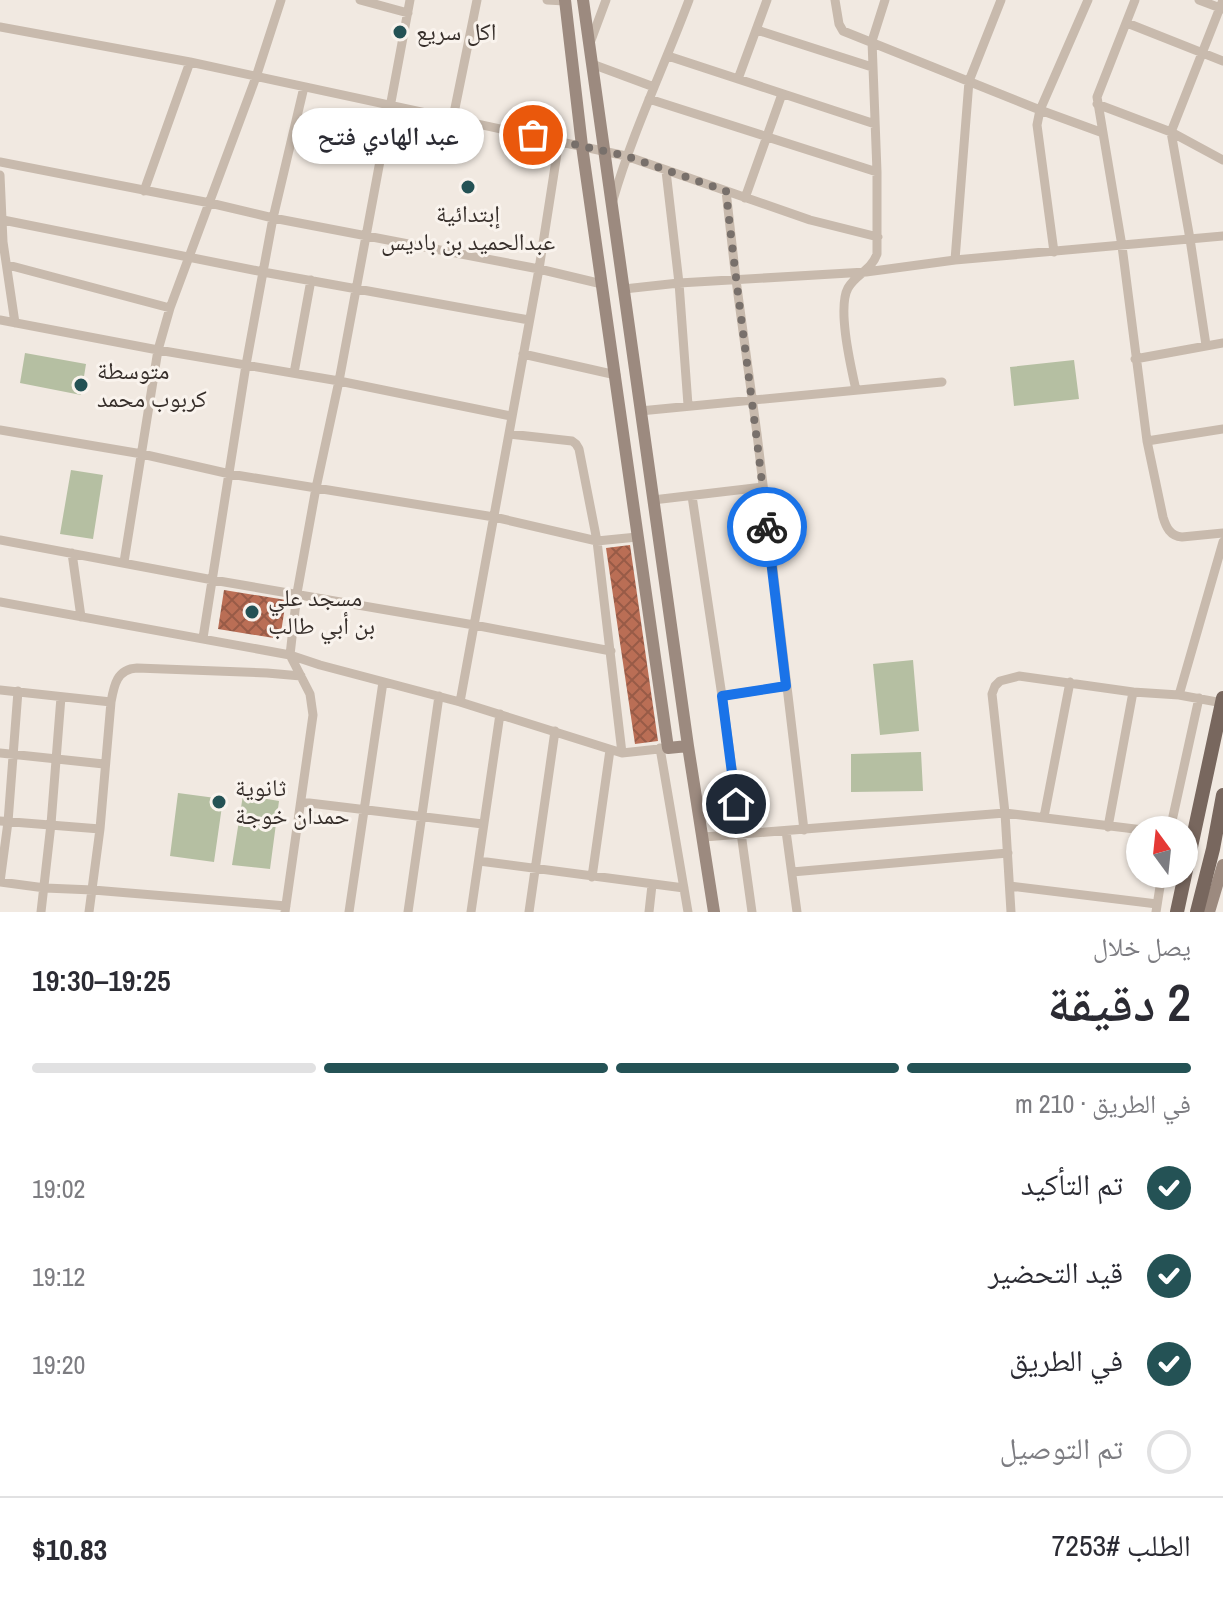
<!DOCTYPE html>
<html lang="ar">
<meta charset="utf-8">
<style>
body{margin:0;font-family:"Archivo Narrow","Noto Naskh Arabic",sans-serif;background:#f7f7f7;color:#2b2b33;direction:rtl;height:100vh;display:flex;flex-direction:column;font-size:30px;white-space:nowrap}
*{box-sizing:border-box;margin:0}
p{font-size:26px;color:#7c7c81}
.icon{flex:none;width:44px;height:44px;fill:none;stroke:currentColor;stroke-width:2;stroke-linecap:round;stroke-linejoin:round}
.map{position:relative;height:912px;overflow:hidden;direction:ltr}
.drawer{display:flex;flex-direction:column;background:#fff;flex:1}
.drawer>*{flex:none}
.needle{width:52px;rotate:345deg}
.buttons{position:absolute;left:1126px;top:816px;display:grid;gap:16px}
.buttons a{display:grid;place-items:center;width:72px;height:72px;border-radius:50%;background:#fff;box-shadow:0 2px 6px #0004;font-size:40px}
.pin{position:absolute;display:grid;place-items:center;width:68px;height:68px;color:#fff;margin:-34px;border:4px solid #fff;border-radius:50%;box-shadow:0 2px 8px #0007}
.courier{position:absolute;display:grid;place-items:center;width:80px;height:80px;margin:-40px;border:6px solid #1a73e8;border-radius:50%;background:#fff;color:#222;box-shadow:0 2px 10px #0007}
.bubble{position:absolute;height:56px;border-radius:28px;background:#fff;box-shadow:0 2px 6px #0004;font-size:26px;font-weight:600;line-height:56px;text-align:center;direction:rtl}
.overview em{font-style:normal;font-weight:600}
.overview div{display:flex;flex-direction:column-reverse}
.overview{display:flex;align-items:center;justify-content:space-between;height:136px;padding:0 32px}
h1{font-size:52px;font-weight:600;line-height:60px}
.bar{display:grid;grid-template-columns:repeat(4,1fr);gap:12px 8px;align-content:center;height:96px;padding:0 32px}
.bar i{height:10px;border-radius:6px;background:#e1e1e2}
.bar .selected{background:#245255}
.bar p{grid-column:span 4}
.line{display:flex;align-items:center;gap:20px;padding:0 32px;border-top:2px solid #e1e1e2}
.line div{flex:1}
ol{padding:0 32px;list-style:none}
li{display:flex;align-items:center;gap:24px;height:88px}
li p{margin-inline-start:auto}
li .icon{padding:8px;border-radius:50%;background:#245255;color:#fff;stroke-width:4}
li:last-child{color:#7c7c81}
li i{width:44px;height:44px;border:4px solid #e1e1e2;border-radius:50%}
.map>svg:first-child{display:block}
</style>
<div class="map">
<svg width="1223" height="912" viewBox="0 0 1223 912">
<defs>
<pattern id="building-cross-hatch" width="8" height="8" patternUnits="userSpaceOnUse" patternTransform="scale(2)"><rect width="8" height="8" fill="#ba6e55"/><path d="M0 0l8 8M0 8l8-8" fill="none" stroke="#985b47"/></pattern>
</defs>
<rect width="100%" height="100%" fill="#f1e9e1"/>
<path fill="#b5bfa2" d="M25,353L86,364L81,395L20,383Z
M1074,360L1079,399L1014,406L1010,367Z
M71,470L103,475L93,539L60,534Z
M913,660L919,731L880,735L873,664Z
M921,752L923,791L851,792V754Z
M178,793L223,799L214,862L170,856Z
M243,795L279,801L270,869L232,865Z"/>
<path fill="url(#building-cross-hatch)" d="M630,545L658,741L635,744L606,548Z
M224,590L286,600L280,639L218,629Z"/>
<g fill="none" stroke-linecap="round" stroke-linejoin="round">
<path stroke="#c8baad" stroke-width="9" d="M360,0L408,13
M547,0L565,1
M835,0L839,24L843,31L1040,110L1103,133
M1135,0L1097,97L1122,246L1147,441L1163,517C1166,527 1170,536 1182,537L1223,533
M1199,0L1223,9
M1127,23L1223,61
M0,27L190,62L626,156L810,220L878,237
M757,30L872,67
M590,43L606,0
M668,56L875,124
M592,64L654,87
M738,79L767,0
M649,99L877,172
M1097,104L1171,132L1223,160
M453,118L477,0
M0,162L210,203L273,218L539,269L602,284
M666,171L679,283L688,405
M0,175L3,242L15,323
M144,191L190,62
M726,191L736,280L757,434L804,830
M745,198L782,94
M613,200C633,131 664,67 689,0
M3,220L263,272L529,320
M1054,252L1037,125L1040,110L1088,0
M955,260L969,81L1001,0
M8,265L170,308
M624,289L679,283L866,272L955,260L1223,236
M0,320L158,350L339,381L511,416
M1206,345L1190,239L1171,132L1223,0
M523,354L616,375
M1135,359L1223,343
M294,373L311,280
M856,390C851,367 837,308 848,288C856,274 871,271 877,254V172L872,41L885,0
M640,411L942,382
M0,430L142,454L230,474L494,517L597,541L637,537
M509,434L572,441L576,444L579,449L597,541L622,753
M1147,441L1223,429
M692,496L722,696
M653,500L763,487
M0,540L213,580L474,625L611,651
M72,553L81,617
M124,562L158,350L170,308L256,77L281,0
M0,602L290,655L320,665L460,702L622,753L668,748
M203,638L246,365L263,272L273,218L304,87
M0,690L111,702
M18,691L8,822L0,882L45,888L93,890L286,906
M1179,695L1223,542
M460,702L539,269L559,141
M660,748L688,912
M0,753L104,764
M301,802L483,824
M1044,817L1070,682
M0,821L100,829
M1108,827L1133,692
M1170,830L1199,698
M786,831L797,912
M704,837L1005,813L992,694L995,686L1000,681L1019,676L1133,692L1179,695L1223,703
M479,861L684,888
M792,872L1008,853
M592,877L610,750
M1010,886L1157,904
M41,912L51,824L61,697
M89,912L100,829L111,702C114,685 117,669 137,668L267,673L301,676
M285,912L313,715L310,694L290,655L297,593L316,488L339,381L410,0
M349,912L383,682
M408,912L439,696
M471,912L500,714
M529,912L555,731
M649,912L652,885
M752,912L722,696L786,686
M1011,912L1005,813L1143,830
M1156,912L1162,874"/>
<path stroke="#9c8a7f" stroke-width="12" d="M565,0L582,146L668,748L688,746
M583,0L688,746L714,912
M1209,912L1223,865"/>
<path stroke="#78675e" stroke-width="14" d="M1177,912L1223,698
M1197,912L1213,849L1223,795"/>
</g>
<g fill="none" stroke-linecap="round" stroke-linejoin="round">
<path stroke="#78706b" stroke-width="8" stroke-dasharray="0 14.4" d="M533,135L626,156L726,191C738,304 755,415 767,527"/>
<path stroke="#1a73e8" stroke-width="10" d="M736,804L722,696L786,686L767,527"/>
</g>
<g fill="#245255" stroke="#f9f3ed" stroke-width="3">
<circle cx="400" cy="32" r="8"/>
<circle cx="468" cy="187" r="8"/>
<circle cx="81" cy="385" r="8"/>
<circle cx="252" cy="612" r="8"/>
<circle cx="219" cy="802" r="8"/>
</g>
<g text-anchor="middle" stroke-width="6" stroke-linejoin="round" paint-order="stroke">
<g font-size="24" fill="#372f2b" stroke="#f9f3ed" text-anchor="start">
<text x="416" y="40">اكل سريع</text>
<text x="468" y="222" text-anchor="middle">إبتدائية<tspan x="468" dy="28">عبدالحميد بن باديس</tspan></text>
<text x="97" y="379">متوسطة<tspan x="97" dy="28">كربوب محمد</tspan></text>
<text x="268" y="606">مسجد علي<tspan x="268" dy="28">بن أبي طالب</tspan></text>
<text x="235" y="796">ثانوية<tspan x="235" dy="28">حمدان خوجة</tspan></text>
</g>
</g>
</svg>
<div class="buttons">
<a><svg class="needle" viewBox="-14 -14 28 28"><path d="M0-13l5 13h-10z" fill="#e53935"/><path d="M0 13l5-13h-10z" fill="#7c7c81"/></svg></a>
</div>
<div class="pin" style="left:533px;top:135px;background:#ea580c"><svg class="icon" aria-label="bag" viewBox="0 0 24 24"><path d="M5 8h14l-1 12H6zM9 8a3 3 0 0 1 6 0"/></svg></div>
<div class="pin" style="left:736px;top:804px;background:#1f2937"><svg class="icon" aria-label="home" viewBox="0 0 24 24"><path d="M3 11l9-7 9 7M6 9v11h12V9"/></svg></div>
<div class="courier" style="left:767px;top:527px"><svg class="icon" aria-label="bike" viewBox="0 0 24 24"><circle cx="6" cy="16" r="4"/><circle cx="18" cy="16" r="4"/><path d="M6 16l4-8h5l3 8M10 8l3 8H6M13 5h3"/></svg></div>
<div class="bubble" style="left:292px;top:108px;width:192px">عبد الهادي فتح</div>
</div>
<section class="drawer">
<div class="overview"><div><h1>2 دقيقة</h1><p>يصل خلال</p></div><em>19:25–19:30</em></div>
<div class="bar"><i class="selected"></i><i class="selected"></i><i class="selected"></i><i></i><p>في الطريق · 210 m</p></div>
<ol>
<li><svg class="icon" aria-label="check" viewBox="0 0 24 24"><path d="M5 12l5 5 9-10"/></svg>تم التأكيد<p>19:02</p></li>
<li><svg class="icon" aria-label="check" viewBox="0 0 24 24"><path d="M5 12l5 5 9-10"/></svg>قيد التحضير<p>19:12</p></li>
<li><svg class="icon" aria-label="check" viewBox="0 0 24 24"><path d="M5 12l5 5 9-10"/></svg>في الطريق<p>19:20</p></li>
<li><i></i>تم التوصيل</li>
</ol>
<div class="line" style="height:104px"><div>الطلب #7253</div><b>$10.83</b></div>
</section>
